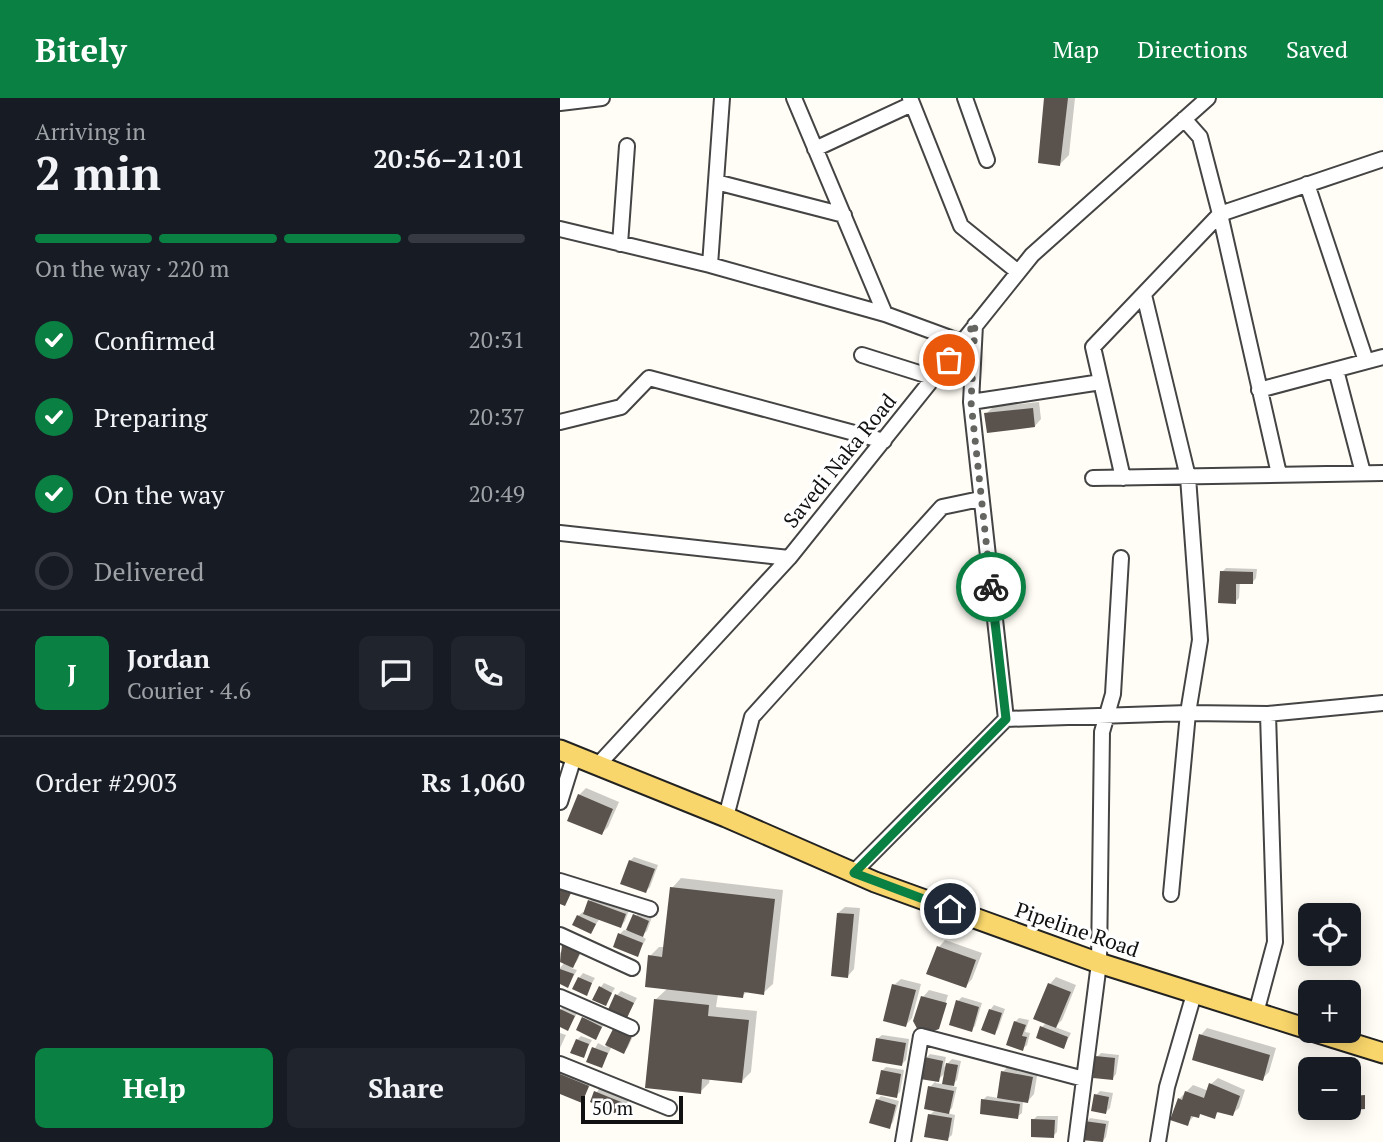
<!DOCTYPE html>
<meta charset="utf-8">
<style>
body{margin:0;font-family:"PT Serif",serif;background:#20242c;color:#f1f3f6;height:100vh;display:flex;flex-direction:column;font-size:26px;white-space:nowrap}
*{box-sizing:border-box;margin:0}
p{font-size:23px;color:#9ea1a6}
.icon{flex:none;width:38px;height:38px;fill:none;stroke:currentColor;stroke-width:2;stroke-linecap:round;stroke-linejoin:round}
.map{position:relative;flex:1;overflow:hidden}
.sheet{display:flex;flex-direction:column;background:#171b24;width:560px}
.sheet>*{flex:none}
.fabs{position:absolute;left:738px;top:805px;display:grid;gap:14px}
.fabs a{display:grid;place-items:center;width:63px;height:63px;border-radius:10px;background:#171b24;box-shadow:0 4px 18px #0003;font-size:35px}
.scale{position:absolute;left:21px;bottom:18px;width:102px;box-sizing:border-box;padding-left:7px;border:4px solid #111;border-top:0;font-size:19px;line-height:24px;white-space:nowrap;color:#111;-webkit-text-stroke:5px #fff;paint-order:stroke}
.pin{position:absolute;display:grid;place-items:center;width:60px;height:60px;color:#fff;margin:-30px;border:4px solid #fff;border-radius:50%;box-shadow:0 2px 7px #0007}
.courier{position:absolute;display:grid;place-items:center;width:70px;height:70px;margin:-35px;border:5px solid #0b8043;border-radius:50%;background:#fff;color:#222;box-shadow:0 2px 9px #0007}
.headline em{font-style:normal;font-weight:700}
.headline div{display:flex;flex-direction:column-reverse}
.headline{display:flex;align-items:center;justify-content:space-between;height:119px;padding:0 35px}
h1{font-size:46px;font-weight:700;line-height:52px}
.bar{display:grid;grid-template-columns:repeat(4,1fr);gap:10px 7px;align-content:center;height:84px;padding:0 35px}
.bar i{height:9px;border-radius:5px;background:#363941}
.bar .on{background:#0b8043}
.bar p{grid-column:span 4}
.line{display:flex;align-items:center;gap:18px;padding:0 35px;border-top:2px solid #363941}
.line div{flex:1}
.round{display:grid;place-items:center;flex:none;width:74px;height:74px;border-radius:10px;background:#20242c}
ol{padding:0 35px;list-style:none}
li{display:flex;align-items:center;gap:21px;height:77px}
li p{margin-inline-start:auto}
li .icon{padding:7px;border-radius:50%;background:#0b8043;color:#fff;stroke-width:4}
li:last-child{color:#9ea1a6}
li i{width:38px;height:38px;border:4px solid #363941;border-radius:50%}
.button{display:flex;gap:14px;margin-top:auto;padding:14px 35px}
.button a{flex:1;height:80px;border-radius:10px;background:#0b8043;color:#fff;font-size:28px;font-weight:700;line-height:80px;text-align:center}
.button a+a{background:#20242c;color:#f1f3f6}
header{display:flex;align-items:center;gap:42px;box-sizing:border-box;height:98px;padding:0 35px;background:#0b8043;color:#fff}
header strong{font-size:33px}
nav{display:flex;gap:38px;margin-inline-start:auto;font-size:24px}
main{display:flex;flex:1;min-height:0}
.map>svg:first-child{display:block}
</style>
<header>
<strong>Bitely</strong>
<nav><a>Map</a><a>Directions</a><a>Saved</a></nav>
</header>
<main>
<section class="sheet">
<div class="headline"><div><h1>2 min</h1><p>Arriving in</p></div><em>20:56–21:01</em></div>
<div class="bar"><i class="on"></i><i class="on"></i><i class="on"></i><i></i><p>On the way · 220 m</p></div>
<ol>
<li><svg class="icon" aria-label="check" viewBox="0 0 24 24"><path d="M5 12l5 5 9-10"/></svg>Confirmed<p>20:31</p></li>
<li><svg class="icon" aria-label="check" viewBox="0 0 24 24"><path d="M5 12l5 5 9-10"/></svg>Preparing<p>20:37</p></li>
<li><svg class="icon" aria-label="check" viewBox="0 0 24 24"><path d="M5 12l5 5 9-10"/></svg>On the way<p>20:49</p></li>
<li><i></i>Delivered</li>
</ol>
<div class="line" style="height:126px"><b class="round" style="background:#0b8043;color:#fff">J</b><div><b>Jordan</b><p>Courier · 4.6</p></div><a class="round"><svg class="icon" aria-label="chat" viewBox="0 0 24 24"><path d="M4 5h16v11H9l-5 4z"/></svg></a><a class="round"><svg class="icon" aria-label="phone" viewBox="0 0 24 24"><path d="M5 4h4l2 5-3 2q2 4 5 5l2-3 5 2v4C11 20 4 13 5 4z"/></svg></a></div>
<div class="line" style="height:91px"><div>Order #2903</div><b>Rs 1,060</b></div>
<div class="button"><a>Help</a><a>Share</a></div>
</section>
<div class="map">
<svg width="823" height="1044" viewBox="0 0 823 1044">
<rect width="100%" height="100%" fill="#fffdf5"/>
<path fill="#0003" fill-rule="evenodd" d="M486,0H515L509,57L500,66Z
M479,304L481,321L475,328L426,316L433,309Z
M666,470L697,471L696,480L692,485L680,484L679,500L675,504L662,474Z
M26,690L59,704L48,729L42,735L19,697Z
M74,759L98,767L90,789L86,793L70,763Z
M121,780L223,792L213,886L203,895L188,893L182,898L158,896L156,909L197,913L191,974L182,983L150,980L149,985L140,994L95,902L108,890L90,858L99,849H105L112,790Z
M34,799L69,812L65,823L61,828L40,820L31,834L18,818L23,814L25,815L30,803Z
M285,809L300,810L294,871L288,878L278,815Z
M79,813L92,819L87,833L81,838L86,841L77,857L55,848L60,836L64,832L68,833Z
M385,842L422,855L412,881L406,888L369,875L379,849Z
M7,844L23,850L17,863L11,870L17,872L8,888L0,885V870L5,864L0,862V855Z
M23,875L35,880L26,895L19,880Z
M496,879L516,887L502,922L495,929L511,935L504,949L482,929L486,925L490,886Z
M341,881L361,886L352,920L346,927L334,887Z
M44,885L55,890L45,906L40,890Z
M369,892L388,897L378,930L363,899Z
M61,893L77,900L66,920L57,897Z
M402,899L422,905L415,928L411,932L398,903Z
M2,906L18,914L8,930L0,927Z
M434,907L445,911L438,931L434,935L430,912Z
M28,916L45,925L35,940L24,920Z
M459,920L469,922L465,934L470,935L467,947L462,951L455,924Z
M55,930L75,934L68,949L64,954L52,948L42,968L28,963L38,945L46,949Z
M647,930L716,950L709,974L702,981L641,937Z
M0,935L6,937L0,950Z
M322,937L349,941L346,962L342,966L317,941Z
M21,938L32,942L23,958L17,942Z
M541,955L559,957L556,976L552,981L537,959Z
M370,956L386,959L384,969L392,961L401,963L397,982L391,988L397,989L392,1010L387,1015L395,1017L392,1037L387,1041L370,1017L375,1012L370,989L377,982L366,960ZM386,974L383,986L375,985Z
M449,967L478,972L474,996L468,1003L463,1002L462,1015L457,1019L423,1002L427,998L438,1000L443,974Z
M326,969L344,972L340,994L336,998L322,973Z
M0,970L32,983L22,1003L0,994Z
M658,980L685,992L679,1010L672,1016L659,1013L654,1019L642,1014L638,1018L635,1017L627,1026L619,1001L633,987L649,993L651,986Z
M40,989L69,1002L61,1016L32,1003Z
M540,993L553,995L550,1010L546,1014L536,997Z
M321,998L339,1003L333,1024L329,1029L317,1002Z
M477,1018H498L497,1034L493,1038L473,1022Z
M530,1020L549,1023L546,1039L542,1044L526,1024Z"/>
<path fill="#5a524d" d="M484,0H508L500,68L478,65Z
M473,310L475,329L427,335L424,315Z
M660,473L693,474V486H676V506L658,505Z
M18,696L53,711L42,737L7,723Z
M69,762L95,771L86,795L60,786Z
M110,789L215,801L204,897L184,894L183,900L85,889L88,857L102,859Z
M0,790L11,795L5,808L0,806Z
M28,802L66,816L61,830L23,816Z
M277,815L294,816L288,880L271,878Z
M73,816L89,823L83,839L66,832Z
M17,817L36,826L31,836L12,827Z
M58,835L83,845L78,859L53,849Z
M2,847L20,855L13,870L0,864Z
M377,848L416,862L406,890L366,876Z
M0,871L14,876L8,890L0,886Z
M18,879L32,885L27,898L12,891Z
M488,885L511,894L496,930L473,921Z
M332,886L356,892L346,929L323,923Z
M39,888L52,895L46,908L32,902Z
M55,896L74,905L66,922L47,914Z
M361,898L387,905L379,931L361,938L353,923Z
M94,901L149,907L148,918L189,922L182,985L142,981L141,996L85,990Z
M396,902L419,909L412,934L389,927Z
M0,911L15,918L8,933L0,929Z
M429,911L442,915L435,937L421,932Z
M22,919L42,929L36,942L16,932Z
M454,923L466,927L462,938L467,939L463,953L446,947Z
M480,928L508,939L504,951L476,940Z
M54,929L72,938L64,956L45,947Z
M639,936L710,957L703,983L632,962Z
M316,940L346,945L342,968L312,963Z
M16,941L29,946L24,960L10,955Z
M32,949L48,955L42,970L26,964Z
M535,958L555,960L553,982L533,980Z
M364,959L383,963L379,984L360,981Z
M386,965L398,967L394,988L382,986Z
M321,972L341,976L337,1000L316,996Z
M441,973L473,979L468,1005L437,1000Z
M0,976L29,988L22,1005L0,996Z
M649,985L680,998L673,1018L657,1014L655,1021L640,1016L639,1020L631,1018L628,1028L610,1022L618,1000L622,1002L625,993L644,1000Z
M368,988L394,993L389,1016L364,1011Z
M34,993L66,1006L61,1018L30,1004Z
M534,996L549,999L546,1016L531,1013Z
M805,997V1011L793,1012V998Z
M316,1001L336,1007L330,1031L309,1025Z
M421,1001L460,1006L458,1021L420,1016Z
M368,1016L392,1020L388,1043L364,1039Z
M471,1021L495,1022L494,1040L471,1039Z
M524,1023L546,1026L543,1044L521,1042Z"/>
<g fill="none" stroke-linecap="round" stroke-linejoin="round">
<defs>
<path id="minor" d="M234,0L325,216
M350,0L401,128L458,174
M405,0L427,62
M0,5L42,0
M624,21L640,39L660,116L719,376
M255,51L352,6
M156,84L284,117
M747,86L806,263
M0,131L150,167L325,216L404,245
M60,146L67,48
M150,167L162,0
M584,197L628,379L640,542L628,615L611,796
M415,227L411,304L446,621
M302,257L375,280
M776,272L803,375
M699,292L823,259
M411,304L541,284
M0,324L61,309L89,280L324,343
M533,380L823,375
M563,380L533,249L660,116L823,61
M0,435L229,460
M37,668L229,460L472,157L648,0
M0,704L14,659
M166,719L192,619L382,409L420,401
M294,774L446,621L628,615L708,616L823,605
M0,783L90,811
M0,837L72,870
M0,899L71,930
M696,915L715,844L708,616
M0,966L109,1010
M343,1044L361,938L524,981
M516,1044L539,865L542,634L553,596L561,460
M598,1044L607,989L634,896"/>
<path id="major" d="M0,652L166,719L315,784L539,865L751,932
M752,933L823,955"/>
</defs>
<use href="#minor" stroke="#444" stroke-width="18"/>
<use href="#major" stroke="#222" stroke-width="23"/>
<use href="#minor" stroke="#fff" stroke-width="14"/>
<use href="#major" stroke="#f9d66b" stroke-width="19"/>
</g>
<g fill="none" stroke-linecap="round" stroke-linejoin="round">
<path stroke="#646461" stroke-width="7" stroke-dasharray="0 12.6" d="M389,262L415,225L411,304L431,489"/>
<path stroke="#0b8043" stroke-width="9" d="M390,811L294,775L446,621L431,489"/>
</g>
<g text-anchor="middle" stroke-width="7" stroke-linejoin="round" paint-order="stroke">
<g font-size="21" fill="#111" stroke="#fff">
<text transform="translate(280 363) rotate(-51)" y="7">Savedi Naka Road</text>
<text transform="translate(517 832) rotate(19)" y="7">Pipeline Road</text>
</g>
</g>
</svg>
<div class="fabs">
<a><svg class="icon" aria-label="locate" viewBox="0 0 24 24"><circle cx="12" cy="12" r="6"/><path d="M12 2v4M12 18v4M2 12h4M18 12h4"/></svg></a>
<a>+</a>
<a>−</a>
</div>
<div class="scale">50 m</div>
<div class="pin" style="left:389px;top:262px;background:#ea580c"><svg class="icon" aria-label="bag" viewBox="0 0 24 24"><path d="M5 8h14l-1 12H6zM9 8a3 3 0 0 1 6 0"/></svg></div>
<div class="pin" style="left:390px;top:811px;background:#1f2937"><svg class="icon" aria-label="home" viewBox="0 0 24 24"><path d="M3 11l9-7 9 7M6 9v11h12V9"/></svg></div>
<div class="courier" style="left:431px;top:489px"><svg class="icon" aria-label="bike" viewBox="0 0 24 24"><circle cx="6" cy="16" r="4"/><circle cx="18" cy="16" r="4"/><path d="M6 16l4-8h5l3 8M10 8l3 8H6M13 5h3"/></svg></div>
</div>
</main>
